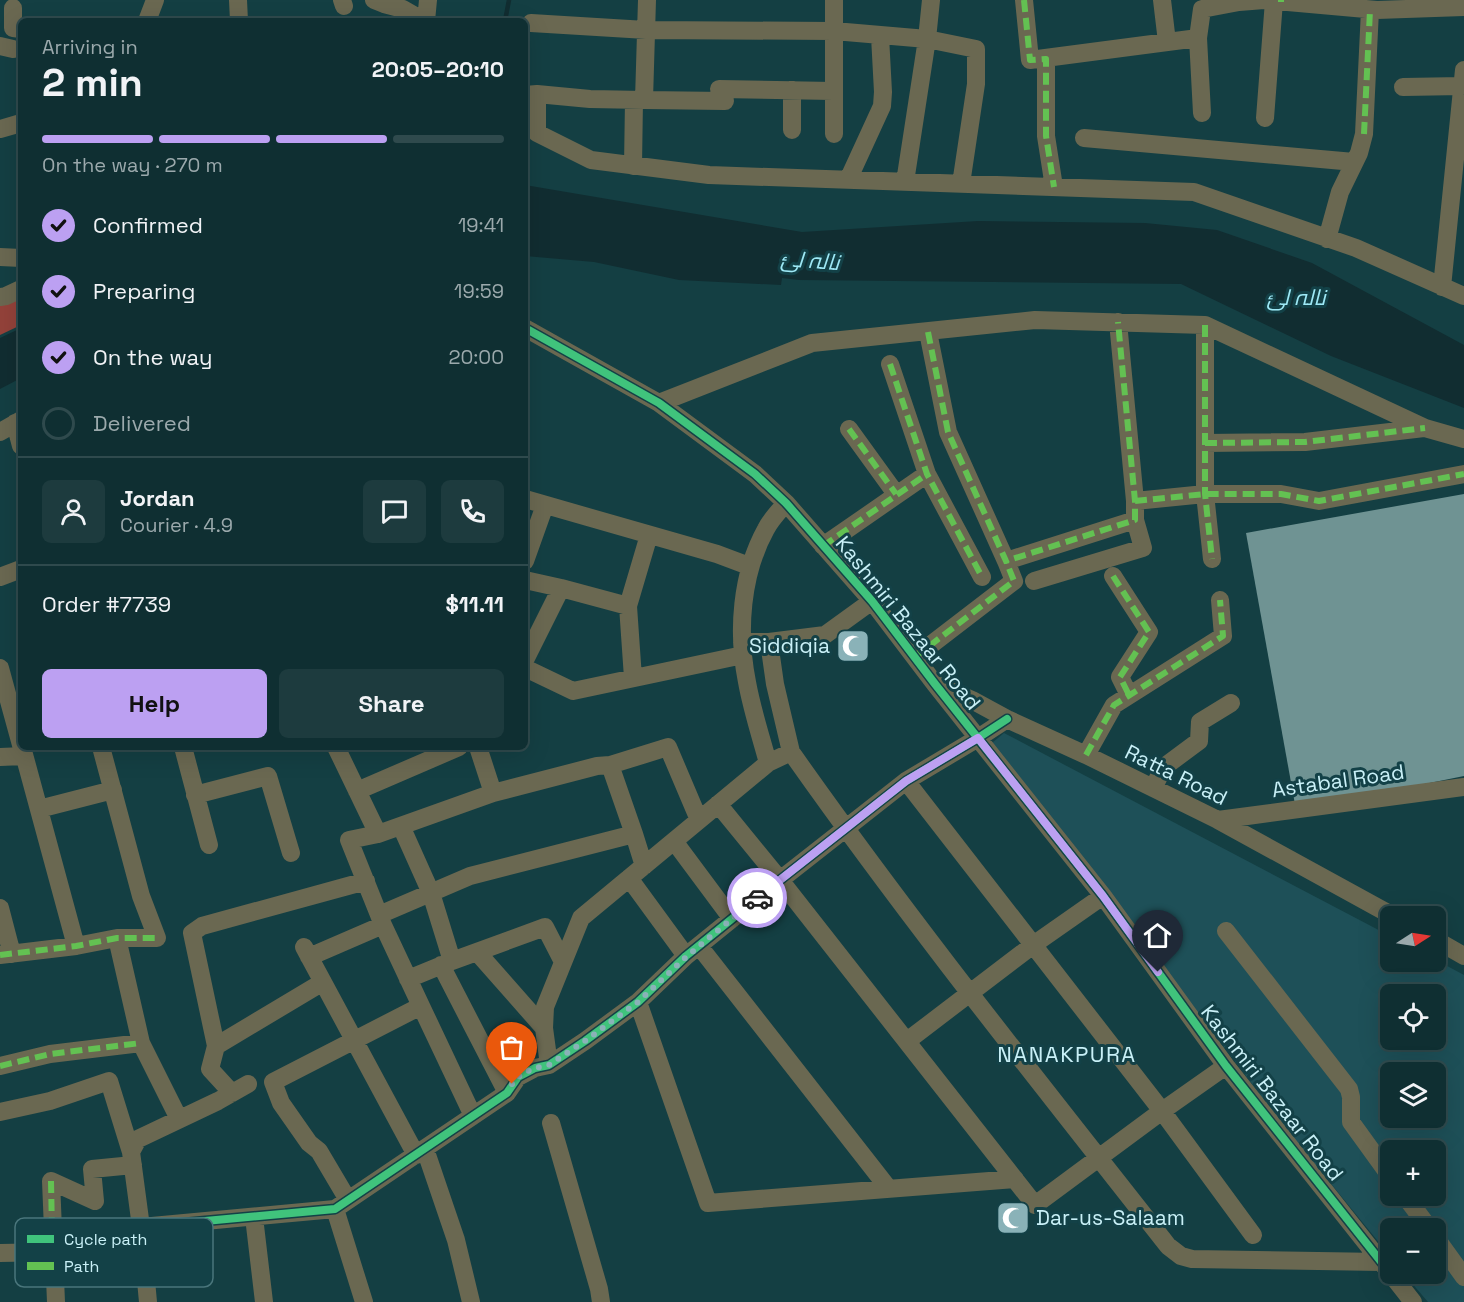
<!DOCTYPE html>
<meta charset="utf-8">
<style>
body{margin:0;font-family:"Space Grotesk",Cairo,sans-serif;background:#1d3b3e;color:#f1f3f6;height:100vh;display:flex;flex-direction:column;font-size:22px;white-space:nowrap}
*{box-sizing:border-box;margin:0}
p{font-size:20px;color:#9ba9ac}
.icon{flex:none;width:33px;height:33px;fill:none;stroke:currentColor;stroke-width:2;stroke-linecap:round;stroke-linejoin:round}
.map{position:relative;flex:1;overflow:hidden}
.drawer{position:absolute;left:18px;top:18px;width:510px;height:732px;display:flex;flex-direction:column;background:#0f2f32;border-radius:9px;box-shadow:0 6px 24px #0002,0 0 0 2px #2f4a4d}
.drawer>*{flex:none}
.needle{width:39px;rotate:78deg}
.buttons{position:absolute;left:1380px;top:906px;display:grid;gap:12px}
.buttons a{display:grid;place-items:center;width:66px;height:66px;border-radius:9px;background:#0f2f32;box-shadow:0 6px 24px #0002,0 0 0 2px #2f4a4d;font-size:30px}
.pin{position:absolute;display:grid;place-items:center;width:51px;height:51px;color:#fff;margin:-62px -26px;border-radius:50% 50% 50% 0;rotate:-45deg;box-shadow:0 0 6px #0007}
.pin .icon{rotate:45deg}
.courier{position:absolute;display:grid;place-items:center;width:60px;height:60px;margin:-30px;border:4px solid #bca0f2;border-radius:50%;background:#fff;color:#222;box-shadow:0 2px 8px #0007}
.overview em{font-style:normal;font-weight:600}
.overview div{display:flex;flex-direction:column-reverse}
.overview{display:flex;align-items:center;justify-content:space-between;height:102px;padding:0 24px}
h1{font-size:39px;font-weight:600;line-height:45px}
.bar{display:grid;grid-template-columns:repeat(4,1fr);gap:9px 6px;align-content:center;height:72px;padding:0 24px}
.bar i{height:8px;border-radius:4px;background:#2f4a4d}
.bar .selected{background:#bca0f2}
.bar p{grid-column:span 4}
.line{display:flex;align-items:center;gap:15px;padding:0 24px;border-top:2px solid #2f4a4d}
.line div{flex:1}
.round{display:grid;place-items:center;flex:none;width:63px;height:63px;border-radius:9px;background:#1d3b3e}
ol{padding:0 24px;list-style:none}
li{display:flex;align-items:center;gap:18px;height:66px}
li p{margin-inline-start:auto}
li .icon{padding:6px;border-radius:50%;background:#bca0f2;color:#111;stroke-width:4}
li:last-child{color:#9ba9ac}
li i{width:33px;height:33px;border:3px solid #2f4a4d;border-radius:50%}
.primary-button{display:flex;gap:12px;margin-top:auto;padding:12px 24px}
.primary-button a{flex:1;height:69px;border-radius:9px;background:#bca0f2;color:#111;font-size:24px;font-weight:600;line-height:69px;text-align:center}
.primary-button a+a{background:#1d3b3e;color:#f1f3f6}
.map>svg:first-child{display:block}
</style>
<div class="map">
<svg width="1464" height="1302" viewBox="0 0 1464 1302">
<rect width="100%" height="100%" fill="#143f43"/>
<path fill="#1e5058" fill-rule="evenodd" d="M1004,733L1390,936V962H1436V960L1464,975V1302H1428L1404,1274H1436V1228H1390V1256L1288,1131L992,743ZM1390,994H1436V1040H1390ZM1390,1072H1436V1118H1390ZM1390,1150H1436V1196H1390Z"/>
<path fill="#93423a" d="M21,294V325L0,335V302Z"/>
<path fill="#112d31" d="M525,185L802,232L978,221L1145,223L1217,230L1312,263L1464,345V408L1331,356L1181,284L799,280L782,278L781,285L679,280L594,262L525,256Z
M21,328V378L0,389V338Z"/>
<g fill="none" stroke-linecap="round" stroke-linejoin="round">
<path stroke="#112d31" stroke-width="4.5" d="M505,21L509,0"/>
</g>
<path fill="#6f9393" d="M1464,494V776L1296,810L1246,533Z"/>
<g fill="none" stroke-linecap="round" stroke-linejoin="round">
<path stroke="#6a6851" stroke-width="18" d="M238,0L239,21
M342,0L344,6
M374,0L384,4L403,9L424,21
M834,0V134
M1024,0L1030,60L1198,38L1202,9L1239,2L1264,0L1377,10L1464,7
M1162,0L1167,42
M13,8V28L21,29
M147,21L155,0
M426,21L428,0
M531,23L646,30L834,31L927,39L931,0
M1198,38L1202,113
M0,46L13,49
M1046,59V136L1054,187
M1403,87L1462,86
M719,89L833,91
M537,94L590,99L644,100L647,0
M525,95L537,94V133L591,160L709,175L1194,192L1356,248L1464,296
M644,100L725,101
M1265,118L1274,1
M0,129L21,123
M792,130V90
M1084,138L1354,162
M633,166L634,100
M848,180L882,106L883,92L880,36
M905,182L927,39L976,49V84L961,184
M1327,239L1340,192L1359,153L1364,134L1370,10
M0,257L21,258
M1442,287L1464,70
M0,297L6,296L21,289
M1205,325V494L1212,559
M525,328L659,403L755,474L786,503L872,601L935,684L1103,896L1226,1066L1390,1273
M928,332L948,432L1006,561L1135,520
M890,364L927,474L982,577
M659,403L812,343L1035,320L1205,325L1425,428L1464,439
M15,423L21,446
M849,429L896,494
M0,432L21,420
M1205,443L1305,442L1424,428
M525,499L717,554L749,566
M1135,501L1205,494H1281L1319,501L1464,474
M823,546L927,474
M525,561L545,505
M1113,576L1149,632L1120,677L1129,695
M0,577L21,569
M525,580L561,588
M1034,581L1143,548L1135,520V501L1118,322
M628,606L649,535
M742,642H769L825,635L872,601
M769,642L775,684L791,752
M915,657L1014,581L1006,561
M525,660L561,588L628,606L633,678
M0,668L21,745
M525,668L573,691L743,655
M940,686L972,700L1007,719L1086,755L1218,820L1393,916
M22,747L76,946
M183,747L209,845
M336,747L378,834L349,840L383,925L421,1006L273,1082L281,1103L309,1143L319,1151L348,1200
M478,747L493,793
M1086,755L1114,705L1223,636L1220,600
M0,757L24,756
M768,763L791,752C910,921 1040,1083 1168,1246L1181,1256L1192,1259L1382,1262
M610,765L668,747L699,820
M906,781L1162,1111L1253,1235
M1153,788L1164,767L1199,741L1200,722L1231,703
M357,791L459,747
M195,795L268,776L291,853
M718,804L780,880L1035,1205L1162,1111L1226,1066
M39,809L113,790
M1218,820L1464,787
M401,826L431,893L452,961L408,979
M378,834L493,793L597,766L610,765L634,834
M674,841L732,919
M629,878L686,956
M0,908L12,954
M379,915L470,876L634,834L644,866
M1226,931L1349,1089L1351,1097V1122L1390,1176
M117,938L141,1043L179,1119
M1436,940L1464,956
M699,946L889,1189
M304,947L416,1155
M477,952L544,1028
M0,955L76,946L117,938H157L141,896L101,747
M309,957L383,925
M452,961L545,927L563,962
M441,965L507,1093
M638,1002L708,1203L1015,1179
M421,1006L473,1116
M907,1041L1033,945L1103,896
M216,1046L323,982
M549,1065L544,1028L545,1007L581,918L768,763C761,737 752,710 747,682C737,632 741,574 766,529C771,519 779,511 786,503
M0,1066L50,1054L141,1043
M232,1093L210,1069L216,1046L192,933L202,926L366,881
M0,1112L50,1101L109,1081L131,1152
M551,1123L599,1289L601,1302
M425,1149L456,1240L471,1302
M1405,1196L1429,1228
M335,1209L364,1302
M254,1217L264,1302
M52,1231L141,1227L335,1209L507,1093L518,1077L535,1068L549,1065L585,1041L638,1002L686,956L780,880L906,781L978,738L1007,719
M1436,1238L1464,1277
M0,1253L53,1252
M1391,1274L1413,1302
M56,1302L51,1181L95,1201L92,1169L133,1165
M148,1302L141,1227L131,1152L138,1139L218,1101L248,1084"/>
<path stroke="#63c152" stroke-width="6" stroke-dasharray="12 6" stroke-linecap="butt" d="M1024,0L1030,60L1046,59V136L1054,187
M1281,0V2
M1364,134L1370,10
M1205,325V494L1212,559
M928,332L948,432L1006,561L1135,520V501L1118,322
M890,364L927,474L982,577
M849,429L896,494
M1205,443L1305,442L1425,428
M1135,501L1205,494H1281L1319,501L1464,474
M823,546L927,474
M1113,576L1149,632L1120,677L1129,695
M915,657L1014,581L1006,561
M1086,755L1114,705L1223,636L1220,600
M0,955L76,946L117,938H157
M0,1066L50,1054L141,1043
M51,1181L52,1231"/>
<defs>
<path id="cycleway" d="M525,328L659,403L755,474L786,503L872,601L935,684L1103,896L1226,1066L1390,1273
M52,1231L141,1227L335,1209L507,1093L518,1077L535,1068L549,1065L585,1041L638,1002L686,956L780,880L906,781L978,738L1007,719"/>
</defs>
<use href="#cycleway" stroke="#134147" stroke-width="11"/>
<use href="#cycleway" stroke="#40c37c" stroke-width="8"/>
</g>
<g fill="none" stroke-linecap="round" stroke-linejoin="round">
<path stroke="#8ab2b8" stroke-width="6" stroke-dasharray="0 10.8" d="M512,1084L518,1077L526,1072L535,1068L549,1065L585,1041L638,1002L686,957L757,898"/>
<path stroke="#bca0f2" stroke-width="8" d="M757,898L906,781L978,738L1103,896L1158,972"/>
</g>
<defs>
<symbol id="mosque-square" viewBox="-11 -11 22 22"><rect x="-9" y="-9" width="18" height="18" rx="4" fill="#8ab2b8" stroke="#134147"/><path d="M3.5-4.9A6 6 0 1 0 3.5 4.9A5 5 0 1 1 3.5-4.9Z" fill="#fff"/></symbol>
</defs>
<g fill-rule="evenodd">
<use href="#mosque-square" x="834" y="627" width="38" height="38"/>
<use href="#mosque-square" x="994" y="1199" width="38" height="38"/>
</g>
<g text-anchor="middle" stroke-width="6" stroke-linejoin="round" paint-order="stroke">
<g font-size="21" fill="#c9f0f7" stroke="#134147">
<text transform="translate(908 623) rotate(51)" y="7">Kashmiri Bazaar Road</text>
<text transform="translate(1176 775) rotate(26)" y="7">Ratta Road</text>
<text transform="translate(1338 781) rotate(-8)" y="7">Astabal Road</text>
<text transform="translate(1272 1093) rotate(52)" y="7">Kashmiri Bazaar Road</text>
</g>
<g font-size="21" fill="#c9f0f7" stroke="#134147" text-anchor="end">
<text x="830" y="653">Siddiqia</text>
<text x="1036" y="1225" text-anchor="start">Dar-us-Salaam</text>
</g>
<g font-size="22" font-style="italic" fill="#9ee9f6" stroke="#134147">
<text transform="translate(810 260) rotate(4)" y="8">نالہ لئ</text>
<text x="1296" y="305">نالہ لئ</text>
</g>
<g font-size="22" letter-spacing="1.5" fill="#c9f0f7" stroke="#134147">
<text x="1067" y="1062">NANAKPURA</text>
</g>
</g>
<rect x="15" y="1218" width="198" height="69" rx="9" fill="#134147" stroke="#4a767c" stroke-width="1.5"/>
<rect x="27" y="1235" width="27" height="8" fill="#40c37c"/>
<rect x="27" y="1262" width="27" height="8" fill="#63c152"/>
<g font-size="16" fill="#c9f0f7">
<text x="64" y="1245">Cycle path</text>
<text x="64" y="1272">Path</text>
</g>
</svg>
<div class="buttons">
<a><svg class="needle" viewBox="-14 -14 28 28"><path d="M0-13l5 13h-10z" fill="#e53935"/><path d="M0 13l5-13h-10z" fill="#9ba9ac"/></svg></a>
<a><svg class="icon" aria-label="locate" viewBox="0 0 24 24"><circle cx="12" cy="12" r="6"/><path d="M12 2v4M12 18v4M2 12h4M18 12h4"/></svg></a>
<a><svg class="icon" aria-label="layers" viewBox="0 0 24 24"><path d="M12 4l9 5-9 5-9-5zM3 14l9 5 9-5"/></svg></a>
<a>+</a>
<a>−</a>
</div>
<div class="pin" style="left:512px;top:1084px;background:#ea580c"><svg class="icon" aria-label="bag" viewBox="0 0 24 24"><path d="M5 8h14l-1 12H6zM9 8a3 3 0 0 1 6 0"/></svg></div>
<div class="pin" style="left:1158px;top:972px;background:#1f2937"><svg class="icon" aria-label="home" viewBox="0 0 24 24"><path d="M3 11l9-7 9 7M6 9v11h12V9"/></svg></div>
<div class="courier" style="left:757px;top:898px"><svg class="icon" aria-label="car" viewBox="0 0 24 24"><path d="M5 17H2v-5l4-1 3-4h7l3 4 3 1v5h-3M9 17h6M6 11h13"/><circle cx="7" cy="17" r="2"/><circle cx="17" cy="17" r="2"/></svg></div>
<section class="drawer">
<div class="overview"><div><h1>2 min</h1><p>Arriving in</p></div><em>20:05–20:10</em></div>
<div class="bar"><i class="selected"></i><i class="selected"></i><i class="selected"></i><i></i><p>On the way · 270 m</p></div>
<ol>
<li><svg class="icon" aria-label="check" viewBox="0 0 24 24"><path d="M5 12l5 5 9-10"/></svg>Confirmed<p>19:41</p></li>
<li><svg class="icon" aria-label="check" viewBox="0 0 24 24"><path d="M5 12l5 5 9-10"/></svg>Preparing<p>19:59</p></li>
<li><svg class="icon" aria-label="check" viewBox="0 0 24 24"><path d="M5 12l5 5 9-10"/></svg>On the way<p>20:00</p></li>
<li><i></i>Delivered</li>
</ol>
<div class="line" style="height:108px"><a class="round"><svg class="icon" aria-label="person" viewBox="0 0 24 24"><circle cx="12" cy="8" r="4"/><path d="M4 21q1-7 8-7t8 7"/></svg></a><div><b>Jordan</b><p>Courier · 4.9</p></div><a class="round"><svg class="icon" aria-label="chat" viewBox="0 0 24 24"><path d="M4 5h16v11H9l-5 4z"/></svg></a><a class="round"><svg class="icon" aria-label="phone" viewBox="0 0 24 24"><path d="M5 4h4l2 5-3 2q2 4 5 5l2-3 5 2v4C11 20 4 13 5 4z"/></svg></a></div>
<div class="line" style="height:78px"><div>Order #7739</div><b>$11.11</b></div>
<div class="primary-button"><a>Help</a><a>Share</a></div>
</section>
</div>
